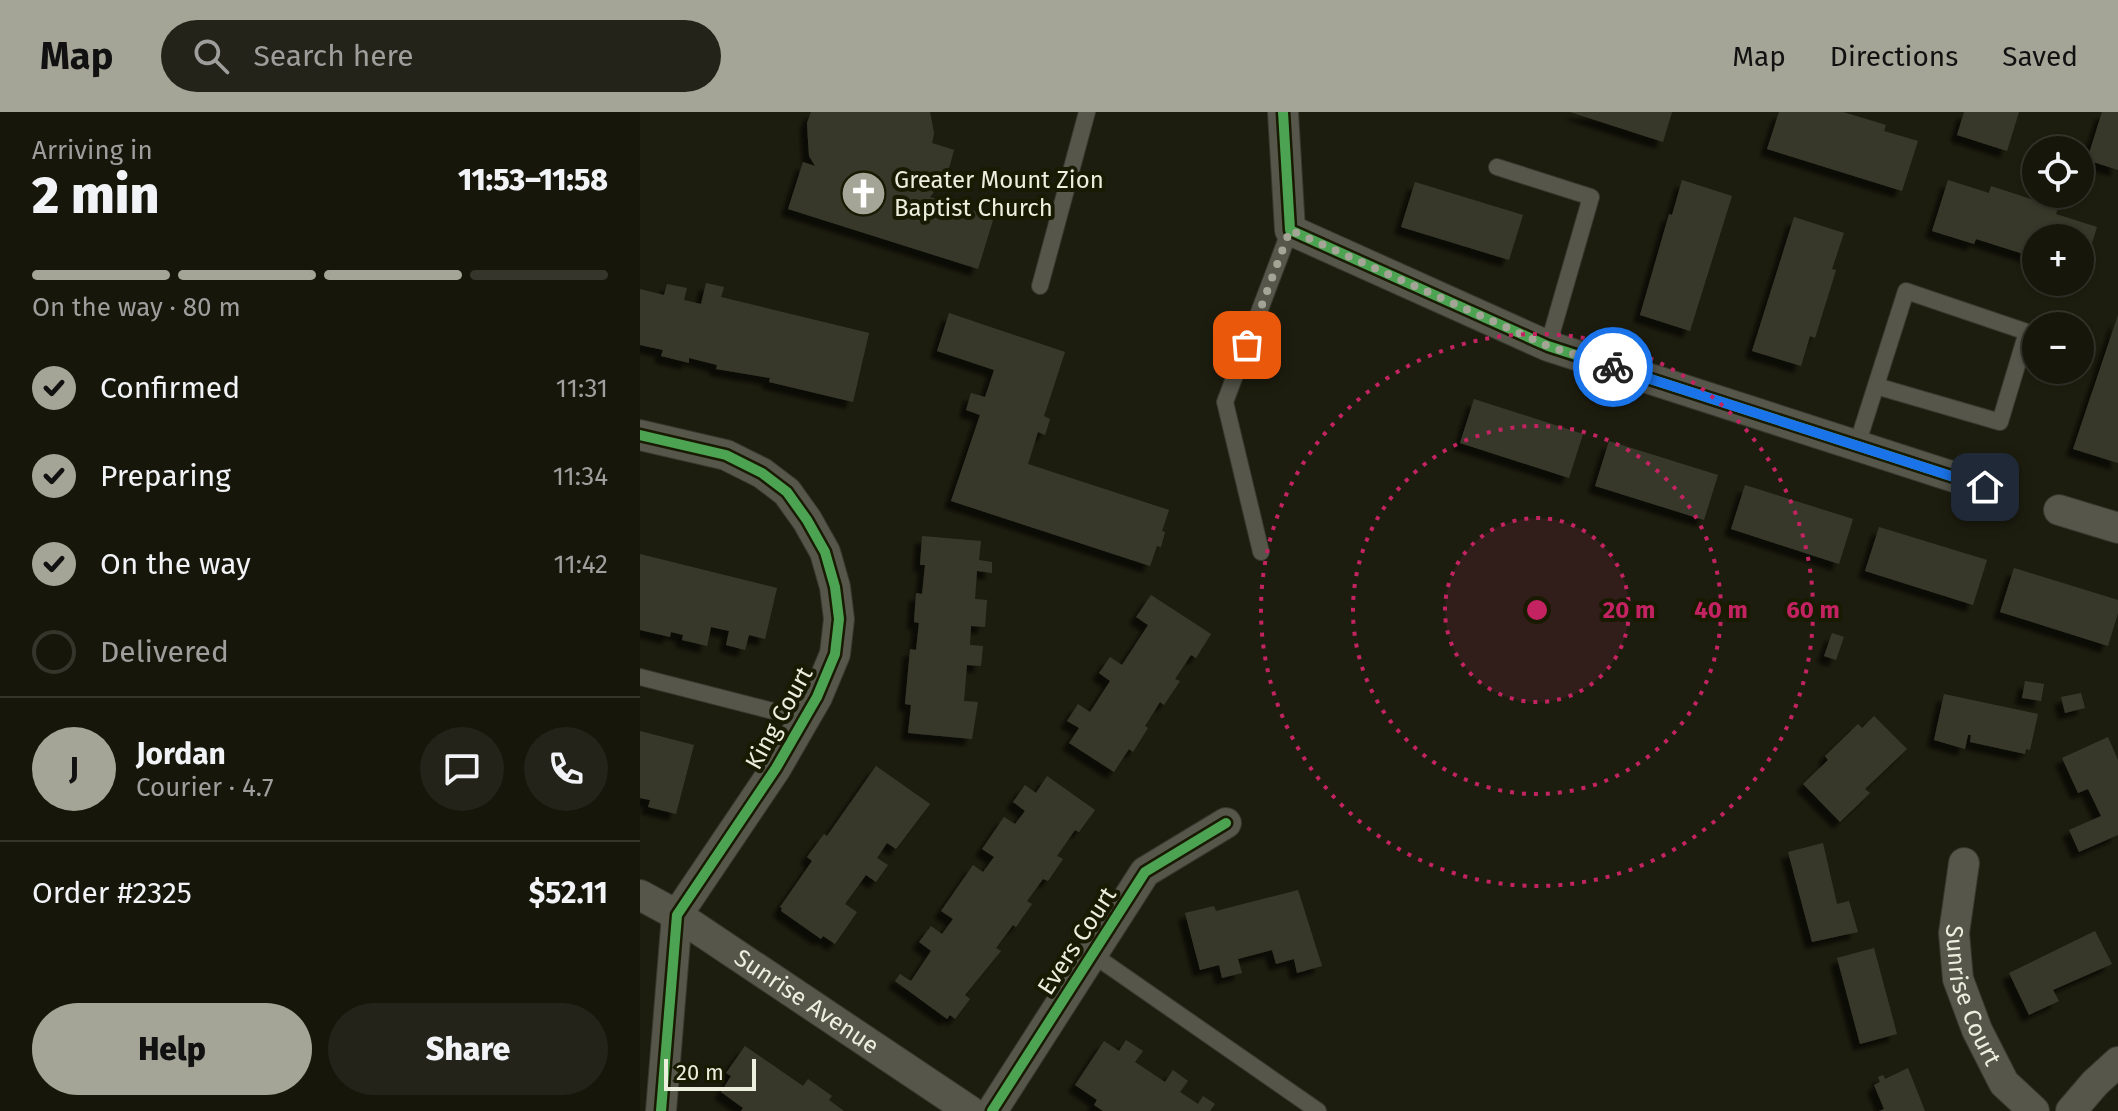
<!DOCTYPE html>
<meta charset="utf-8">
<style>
body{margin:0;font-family:"Fira Sans",sans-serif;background:#232319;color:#f1f3f6;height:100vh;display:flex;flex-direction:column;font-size:30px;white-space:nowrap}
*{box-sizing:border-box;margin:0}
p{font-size:26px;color:#9e9f9d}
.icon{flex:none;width:44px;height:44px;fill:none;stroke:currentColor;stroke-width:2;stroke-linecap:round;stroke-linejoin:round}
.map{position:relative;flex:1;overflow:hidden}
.details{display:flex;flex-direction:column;background:#16160b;width:640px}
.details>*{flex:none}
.controls{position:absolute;left:1382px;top:24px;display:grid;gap:16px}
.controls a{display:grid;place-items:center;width:72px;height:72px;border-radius:50%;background:#16160b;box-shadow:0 2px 6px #0004,0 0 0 2px #35352c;font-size:40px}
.scale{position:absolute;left:24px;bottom:20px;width:92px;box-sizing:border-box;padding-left:8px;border:4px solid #eceede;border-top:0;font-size:22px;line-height:28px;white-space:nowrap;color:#eceede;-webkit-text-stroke:6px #191a02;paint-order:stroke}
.pin{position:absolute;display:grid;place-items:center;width:68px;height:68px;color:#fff;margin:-34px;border-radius:16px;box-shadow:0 4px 12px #0006}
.courier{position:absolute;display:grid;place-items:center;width:80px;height:80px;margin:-40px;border:6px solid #1a73e8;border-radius:50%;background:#fff;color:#222;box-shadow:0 2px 10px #0007}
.overview em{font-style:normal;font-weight:800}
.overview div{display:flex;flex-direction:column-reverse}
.overview{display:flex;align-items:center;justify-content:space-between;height:136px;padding:0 32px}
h1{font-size:52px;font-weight:800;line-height:60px}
.bar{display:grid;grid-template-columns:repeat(4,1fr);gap:12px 8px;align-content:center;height:96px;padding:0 32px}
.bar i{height:10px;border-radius:6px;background:#35352c}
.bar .current{background:#a4a596}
.bar p{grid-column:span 4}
.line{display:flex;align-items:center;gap:20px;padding:0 32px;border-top:2px solid #35352c}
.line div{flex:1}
.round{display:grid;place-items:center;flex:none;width:84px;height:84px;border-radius:42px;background:#232319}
ol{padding:0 32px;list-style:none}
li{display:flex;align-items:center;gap:24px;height:88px}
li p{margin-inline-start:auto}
li .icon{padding:8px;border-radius:50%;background:#a4a596;color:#111;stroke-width:4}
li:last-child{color:#9e9f9d}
li i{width:44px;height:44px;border:4px solid #35352c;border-radius:50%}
.cta{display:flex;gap:16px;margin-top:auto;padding:16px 32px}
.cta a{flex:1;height:92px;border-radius:48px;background:#a4a596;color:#111;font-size:32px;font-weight:800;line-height:92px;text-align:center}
.cta a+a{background:#232319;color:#f1f3f6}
header{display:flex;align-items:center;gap:48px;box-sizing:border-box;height:112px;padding:0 40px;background:#a4a596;color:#111}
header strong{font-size:38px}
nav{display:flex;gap:44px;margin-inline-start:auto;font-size:28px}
.search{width:560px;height:72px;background:#232319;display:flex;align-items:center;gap:20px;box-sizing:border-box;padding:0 28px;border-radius:44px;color:#9e9f9d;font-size:30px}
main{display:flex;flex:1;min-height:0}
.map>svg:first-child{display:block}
</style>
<header>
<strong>Map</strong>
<div class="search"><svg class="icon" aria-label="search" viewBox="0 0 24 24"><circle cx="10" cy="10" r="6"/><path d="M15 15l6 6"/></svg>Search here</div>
<nav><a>Map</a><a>Directions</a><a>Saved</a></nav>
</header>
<main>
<section class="details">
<div class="overview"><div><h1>2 min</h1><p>Arriving in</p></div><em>11:53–11:58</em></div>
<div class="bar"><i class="current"></i><i class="current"></i><i class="current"></i><i></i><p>On the way · 80 m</p></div>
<ol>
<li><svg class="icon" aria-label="check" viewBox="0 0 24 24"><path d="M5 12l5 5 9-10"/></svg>Confirmed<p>11:31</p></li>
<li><svg class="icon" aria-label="check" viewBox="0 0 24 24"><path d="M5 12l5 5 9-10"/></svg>Preparing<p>11:34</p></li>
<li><svg class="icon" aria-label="check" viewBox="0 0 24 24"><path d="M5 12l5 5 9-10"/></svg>On the way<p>11:42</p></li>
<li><i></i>Delivered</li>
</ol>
<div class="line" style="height:144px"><b class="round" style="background:#a4a596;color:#111">J</b><div><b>Jordan</b><p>Courier · 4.7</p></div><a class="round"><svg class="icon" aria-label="chat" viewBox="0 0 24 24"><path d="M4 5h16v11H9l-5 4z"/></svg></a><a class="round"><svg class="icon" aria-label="phone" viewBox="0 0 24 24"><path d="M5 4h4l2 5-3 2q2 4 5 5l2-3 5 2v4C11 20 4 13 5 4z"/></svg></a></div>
<div class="line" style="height:104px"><div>Order #2325</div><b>$52.11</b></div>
<div class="cta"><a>Help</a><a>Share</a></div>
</section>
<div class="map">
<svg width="1478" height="999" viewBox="0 0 1478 999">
<defs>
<filter id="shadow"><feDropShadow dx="-7" dy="7" stdDeviation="2" flood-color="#0009"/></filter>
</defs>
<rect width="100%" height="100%" fill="#1d1d0f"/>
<path fill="#38392c" filter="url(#shadow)" d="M171,0H290L294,21L292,31L314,38L307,64L290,85L354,105L338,157L148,97L163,50L175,54L169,44L168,29L167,11Z
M930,0H1032L1023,30Z
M1139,0H1203L1246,13L1244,19L1278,29L1262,79L1127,37Z
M1324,0H1379L1367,39L1317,23Z
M1462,0H1478V58L1447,48Z
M1042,68L1092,84L1050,219L1000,203L1029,102L1032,103Z
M1308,68L1349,81L1351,74L1418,96L1416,102L1457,115L1441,167L1440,126H1396V146L1336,127L1334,132L1292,119Z
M775,70L883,103L869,148L761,115Z
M1154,105L1204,121L1192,157L1196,158L1175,226L1170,224L1161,254L1112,239Z
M66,171L84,175L81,185L229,221L213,290L129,270L130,266L76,257L77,253L49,246V251L21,244L23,238L0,233V177L24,183L27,172L47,176L44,188L61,192Z
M309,201L425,240L404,304L410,307L405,323L398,320L388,352L529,398L522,419L525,420L521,435L517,434L510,454L311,389L340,303L326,298L331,281L345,285L354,258L297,239Z
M1478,203V351L1433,337Z
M834,287L943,322L929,366L820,331Z
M969,329L1078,363L1064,408L955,374Z
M1105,373L1213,407L1199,452L1091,417Z
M1239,415L1347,448L1333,493L1225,459Z
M282,424L341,429L339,448L352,450V461L337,459L335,487L347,488L345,515L331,514L330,533L343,534L341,554L327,553L324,589L338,590L332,627L268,621L271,593L265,592L270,537L276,538L279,511L274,510L276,481L282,482L285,453H280Z
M0,442L137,476L125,527L109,523L105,538L86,533L89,519L71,515L67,534L42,528L43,523L31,520L30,525L0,518Z
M1374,456L1478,488V501L1468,534L1360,500Z
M511,483L571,522L556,546L551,543L535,567L540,569L524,593L520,590L505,614L508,616L493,640L489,637L474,660L429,631L439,616L427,609L438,592L450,600L470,569L459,561L470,545L482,553L508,513L496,505Z
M1192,521L1204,525L1196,548L1184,544Z
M1385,569L1404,572L1401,589L1382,586Z
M1441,581L1445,596L1425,601L1421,585Z
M1304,582L1398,602L1390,638L1386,637L1385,642L1330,630L1331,623H1328L1325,637L1294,628Z
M1234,604L1267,637L1225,677L1230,681L1200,710L1163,672L1188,648L1185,644L1218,612L1222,616Z
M0,619L54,633L36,702L8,695L10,688L0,686Z
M1468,625L1478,648V723L1439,740L1429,718L1461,704L1448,677L1438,681L1422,646Z
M236,654L290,692L256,737L247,731L237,746L248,753L236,770L226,763L205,792L217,800L195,832L183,824L181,827L141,799L142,796L140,795L172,749L167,745L184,722L187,724Z
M407,664L455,698L439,720L435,718L417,744L423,747L408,769L403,767L387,789L392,792L376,815L373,813L356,836L361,839L325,883L330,887L315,907L310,903L307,907L255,869L260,862L271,869L291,839L279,830L291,814L302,822L313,807L301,799L333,753L343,760L354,745L342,737L364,705L375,712L385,699L373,690L385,673L396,681Z
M1183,731L1197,792L1209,789L1218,820L1172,830L1148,740Z
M658,778L682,854L657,861L654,847L636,852L632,838L598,847L602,861L582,866L579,853L560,858L545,801L574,794L576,799Z
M1455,819L1472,852L1413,878L1419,889L1389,903L1369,861Z
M1234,836L1257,922L1220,932L1197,846Z
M486,928L503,939L495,950L525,970L533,958L548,969L540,980L558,992L563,984L575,992L570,999H463L454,993L457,988L435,973L464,929L479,939Z
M105,934L163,974L168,967L192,984L189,988L204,999H101L103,996L81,980L91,964L86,961Z
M1268,956L1285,999H1239L1244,997L1234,973L1240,970L1238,965L1243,963L1245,967Z"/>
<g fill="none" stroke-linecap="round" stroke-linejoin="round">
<defs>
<path id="service" d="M857,55L951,85L908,234
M400,174L447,0
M1217,333L1266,179L1387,220L1360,310L1236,274
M621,440L585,290L650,118
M0,565L164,607
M452,842L678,999"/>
<g id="minor">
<path d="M643,0L650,118L908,234L1345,375"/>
<path d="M0,323L86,343L122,361L147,380L167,408L185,440L195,475L199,507L195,542L177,585L136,656L37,803L21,999"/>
<path d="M1419,398L1478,416"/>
<path id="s1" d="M1324,751L1314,821L1318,867L1337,918L1364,971L1394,999"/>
<path id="s2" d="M0,783L37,803L330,999"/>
<path d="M352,999L505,760L586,711"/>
<path d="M1431,999L1455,971L1478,950"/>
</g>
</defs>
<use href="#service" stroke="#38392f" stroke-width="18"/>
<use href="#minor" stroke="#38392f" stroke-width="32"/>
<use href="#service" stroke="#56564b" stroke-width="16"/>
<use href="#minor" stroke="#56564b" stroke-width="30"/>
<defs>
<path id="cycleway" d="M643,0L650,118L908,234L1345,375
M0,323L86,343L122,361L147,380L167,408L185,440L195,475L199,507L195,542L177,585L136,656L37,803L21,999
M352,999L505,760L586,711"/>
</defs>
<use href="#cycleway" stroke="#191a02" stroke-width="15"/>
<use href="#cycleway" stroke="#4ca352" stroke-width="10"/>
</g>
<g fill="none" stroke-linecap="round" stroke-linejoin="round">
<path stroke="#a4a596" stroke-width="8" stroke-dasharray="0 14.4" d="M607,233L650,118L908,234L973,255"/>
<path stroke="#1a73e8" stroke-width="10" d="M973,255L1345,375"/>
</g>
<circle cx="897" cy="498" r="92" fill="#c42362" fill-opacity=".12"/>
<g fill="none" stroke="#c42362" stroke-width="4" stroke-dasharray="4 8">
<circle cx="897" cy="498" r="92"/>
<circle cx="897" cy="498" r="184"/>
<circle cx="897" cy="498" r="276"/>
</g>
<defs>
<symbol id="church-disc" viewBox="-11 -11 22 22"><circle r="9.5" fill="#a4a596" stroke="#191a02"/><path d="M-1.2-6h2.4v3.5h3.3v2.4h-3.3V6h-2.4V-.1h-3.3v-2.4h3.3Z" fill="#fff"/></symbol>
</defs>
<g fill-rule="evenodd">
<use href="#church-disc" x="198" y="56" width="51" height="51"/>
</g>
<g text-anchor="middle" stroke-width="8" stroke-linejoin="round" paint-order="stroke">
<g font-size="24" fill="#eceede" stroke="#191a02" text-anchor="start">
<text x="254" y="76">Greater Mount Zion<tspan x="254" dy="28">Baptist Church</tspan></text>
</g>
<g font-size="24" fill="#eceede" stroke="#191a02">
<text transform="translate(139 606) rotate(-61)" y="8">King Court</text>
<text transform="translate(437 829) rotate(-57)" y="8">Evers Court</text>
<text dy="8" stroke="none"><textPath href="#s1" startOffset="136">Sunrise Court</textPath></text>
<text dy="8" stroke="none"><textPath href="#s2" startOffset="198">Sunrise Avenue</textPath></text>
</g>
</g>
<circle cx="897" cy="498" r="12" fill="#c42362" stroke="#191a02" stroke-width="4"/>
<g font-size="24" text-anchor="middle" font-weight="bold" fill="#c42362" stroke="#191a02" stroke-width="8" stroke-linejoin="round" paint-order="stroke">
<text x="989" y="506">20 m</text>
<text x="1081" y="506">40 m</text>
<text x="1173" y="506">60 m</text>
</g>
</svg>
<div class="controls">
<a><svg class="icon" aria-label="locate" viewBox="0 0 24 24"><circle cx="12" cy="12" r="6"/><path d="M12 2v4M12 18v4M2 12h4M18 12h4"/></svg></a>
<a>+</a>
<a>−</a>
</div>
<div class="scale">20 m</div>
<div class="pin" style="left:607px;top:233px;background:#ea580c"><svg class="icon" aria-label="bag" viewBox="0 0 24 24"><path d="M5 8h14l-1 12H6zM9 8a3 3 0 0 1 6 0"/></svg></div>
<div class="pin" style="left:1345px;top:375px;background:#1f2937"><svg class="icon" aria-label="home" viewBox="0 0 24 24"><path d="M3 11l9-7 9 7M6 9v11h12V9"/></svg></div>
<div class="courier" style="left:973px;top:255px"><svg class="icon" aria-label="bike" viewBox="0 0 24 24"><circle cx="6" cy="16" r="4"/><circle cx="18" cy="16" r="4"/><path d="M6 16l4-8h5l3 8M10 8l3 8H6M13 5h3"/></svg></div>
</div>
</main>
